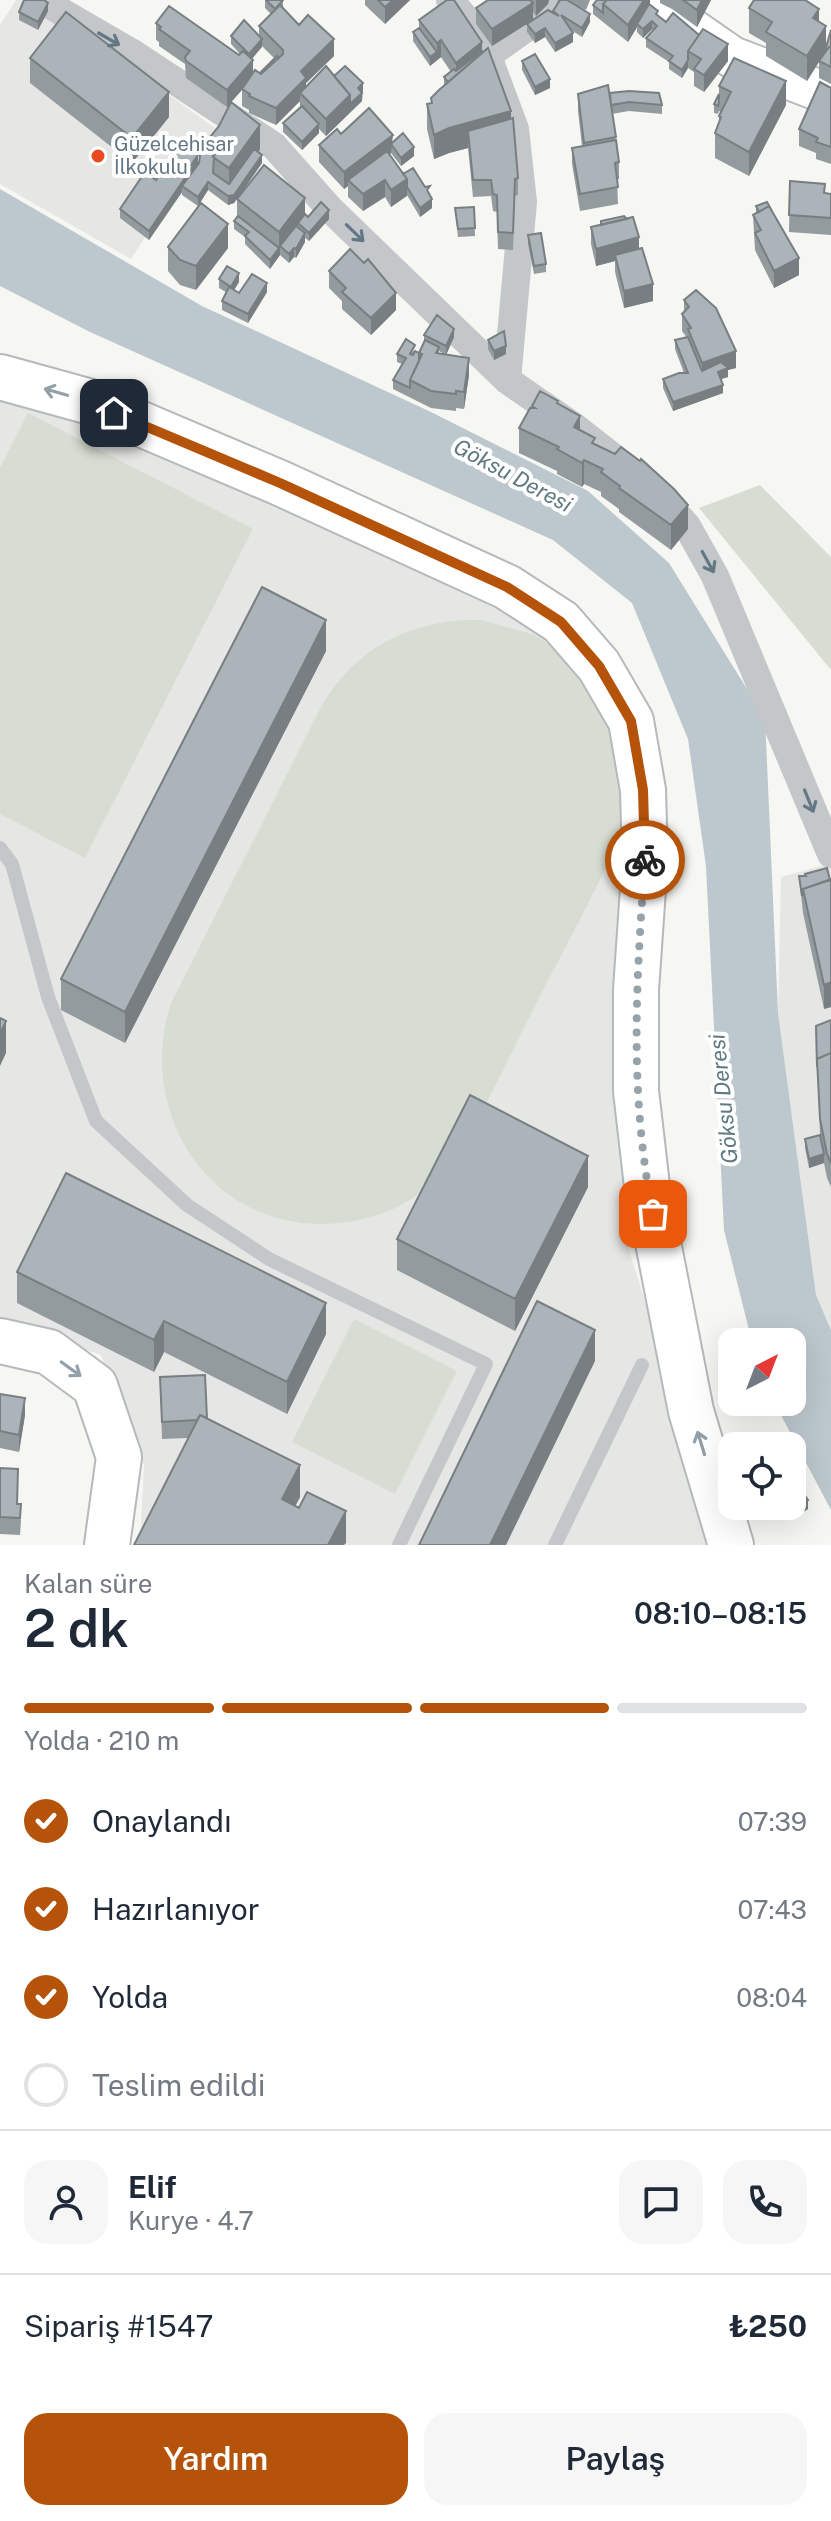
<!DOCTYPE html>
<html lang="tr">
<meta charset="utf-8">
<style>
body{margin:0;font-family:"Public Sans",sans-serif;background:#f6f6f7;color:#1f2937;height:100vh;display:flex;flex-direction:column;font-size:30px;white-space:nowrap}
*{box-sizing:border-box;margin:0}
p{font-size:26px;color:#747a83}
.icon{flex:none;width:44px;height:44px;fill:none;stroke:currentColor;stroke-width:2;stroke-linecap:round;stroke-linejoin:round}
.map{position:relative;height:1545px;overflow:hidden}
.sheet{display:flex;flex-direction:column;background:#fff;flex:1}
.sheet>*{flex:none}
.needle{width:52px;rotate:42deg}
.fabs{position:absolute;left:718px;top:1328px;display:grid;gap:16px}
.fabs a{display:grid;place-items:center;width:88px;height:88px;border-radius:16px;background:#fff;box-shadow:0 8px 32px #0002;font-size:40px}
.pin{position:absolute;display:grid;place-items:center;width:68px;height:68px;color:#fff;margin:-34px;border-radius:16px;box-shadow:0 4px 12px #0006}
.courier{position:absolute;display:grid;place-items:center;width:80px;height:80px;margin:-40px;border:6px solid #b45309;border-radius:50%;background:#fff;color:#222;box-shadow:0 2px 10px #0007}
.headline em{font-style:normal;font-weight:600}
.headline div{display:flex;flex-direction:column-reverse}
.headline{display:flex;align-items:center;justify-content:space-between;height:136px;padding:0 24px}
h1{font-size:52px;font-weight:600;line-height:60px}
.bar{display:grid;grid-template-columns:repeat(4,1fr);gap:12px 8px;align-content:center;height:96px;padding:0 24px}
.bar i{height:10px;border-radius:6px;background:#e0e1e3}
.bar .active{background:#b45309}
.bar p{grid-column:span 4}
.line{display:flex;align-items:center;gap:20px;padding:0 24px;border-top:2px solid #e0e1e3}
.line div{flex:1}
.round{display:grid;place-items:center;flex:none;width:84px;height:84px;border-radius:24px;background:#f6f6f7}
ol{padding:0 24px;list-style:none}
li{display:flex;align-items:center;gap:24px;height:88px}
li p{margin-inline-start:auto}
li .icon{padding:8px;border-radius:50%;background:#b45309;color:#fff;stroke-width:4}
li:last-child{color:#747a83}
li i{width:44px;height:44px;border:4px solid #e0e1e3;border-radius:50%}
.button{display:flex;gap:16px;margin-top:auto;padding:16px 24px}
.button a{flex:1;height:92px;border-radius:24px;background:#b45309;color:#fff;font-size:32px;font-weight:600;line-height:92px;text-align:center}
.button a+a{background:#f6f6f7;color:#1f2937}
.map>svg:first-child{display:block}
</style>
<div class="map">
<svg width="831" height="1545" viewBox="0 0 831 1545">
<rect width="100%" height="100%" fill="#f6f6f2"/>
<path fill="#e6e7e5" d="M16,0H21L111,53L215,128L131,259L0,184V25Z
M0,390L56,405L375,543L555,640L619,819L627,1244L722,1545H140L144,1465L101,1355L0,1320Z
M831,863V1330L816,1295L778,1013L781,877Z"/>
<path fill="#d7ddd3" d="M28,413L253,529L85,858L0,814V468Z
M760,485L831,557V670L699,508Z
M481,620L532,634L562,651L616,720L624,824L618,841C592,900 560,956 531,1014C500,1073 474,1142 424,1189C404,1208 374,1218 347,1222C220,1241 133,1120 171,1003L321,707C355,647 413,618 481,620Z
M354,1319L457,1371L395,1494L292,1442Z"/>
<path fill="#bcc8cd" d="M0,189L202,306L431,412L588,491L669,563L765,718L778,1013L816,1295L831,1330V1510L774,1402H792V1342H752L724,1230L706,866L688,739L632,603L553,540L90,332L0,286Z"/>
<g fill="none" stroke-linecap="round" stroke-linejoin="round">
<defs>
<path id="secondary" d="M650,0L732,57L831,95"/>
<path id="primary" d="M0,377L87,401L280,483L507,587L561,622L599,666L631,721L643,790L645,860L636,990V1091L647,1186L691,1411L731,1545
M0,1341L49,1352L95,1386L119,1457L107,1545"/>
</defs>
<use href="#secondary" stroke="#b3b9bd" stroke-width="44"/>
<use href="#primary" stroke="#b4b9bc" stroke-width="48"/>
<path stroke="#c3c7ca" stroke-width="14" d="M0,848L12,864L48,997L96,1121L187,1205L269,1259L486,1364L399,1545
M555,1545L642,1365"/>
<path stroke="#c3c7ca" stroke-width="28" d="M41,0L131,52L274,146L330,209L507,380L576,428L631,471
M450,0L466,19L490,62L515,129L523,202L507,380
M487,56L550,11L553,0
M662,498L687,526L715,576L831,854"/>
<use href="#secondary" stroke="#fff" stroke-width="40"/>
<use href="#primary" stroke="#fff" stroke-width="44"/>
</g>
<path fill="#939b9f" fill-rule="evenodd" d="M265,0H283V9L334,56L306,83V86L334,76L363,92L362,101L326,136L319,129V133L302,150L283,132V123L300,107V101L276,125L249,113V110L242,106V90L231,102L260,149L259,152L262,163L239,197L305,215L308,217L329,219L309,241L305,238V242L296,258L294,257L289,263L280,255L270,269L245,244V237L234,229V221L237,217V199L234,203L228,205L208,190L198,206L182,195V192L149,240L120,218V209L156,180L199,163L210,143V137L219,126L230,103L227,107L186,78L185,64L159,46V42L156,40V23L239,55L240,54L231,44V36H259V26L271,14L265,8ZM262,46L274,58L260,73L253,72L252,59Z
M365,0H410L385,24L365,5Z
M488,0H549L548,4L536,16L533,12V20L553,13L558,0H590L586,10L577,6L590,22L582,37L571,30L573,42L555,52L545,37L535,43L527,32V24L492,46L476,24V8Z
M650,0V5L658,16L666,22L728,61L704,92L694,86V72L688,68L682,78L669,69V62L646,47V38L653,31L652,29L643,38L637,32V27L628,42L593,14V5Z
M660,0H711L697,27L672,9L660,3Z
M749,8L819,21L826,45L831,30V84L819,78V62L807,81L766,56V43L749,33Z
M48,11L38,30L19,20V12Z
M419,20L482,51L511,119L518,178V195L515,196L513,250L498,249L497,212L493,211L491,196L473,197L468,148L449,153L434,159L427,129V104L431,103V98L444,85V77L451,72L441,57L430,66L413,41V32L419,28Z
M30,58L169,117L132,163L30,83Z
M522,61L550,88L535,95L522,70Z
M719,86L786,105L749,176L715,158V133L719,124V116L721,112L719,111L718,114L714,113V104L719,94Z
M831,88V164L816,159V153L799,146V129Z
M610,93L662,105V114L629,111L612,114L619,162V179H617L618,204L580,211L572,164V148L582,146L578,111V94Z
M341,134L393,143L414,156L401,166L391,153L389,155L403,174L430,195L432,208L420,217L407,195L391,207L385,197L363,211L348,197V186L344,189L319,162V145Z
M790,181L831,194V235L789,232Z
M756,206L799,275L774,288L755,250L753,215L756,213Z
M474,207L475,236L458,237L455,208Z
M601,221L639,249L653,301L624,308L615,272V261L596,266L591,244V227L601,225Z
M528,235L546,264V272L534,274L528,244Z
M168,247L228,248L196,290L180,285L168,271Z
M329,271L396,310L371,335L342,309V301L329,288Z
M219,279L239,282L234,290L239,293L267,292L248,323L222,310V301L226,292L219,288Z
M684,300L736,368L728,370V377L721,379L723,393L673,411L663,388V379L684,373L675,349V340L687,338L682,331V314L684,312Z
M424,335L454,337L446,355L439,351V354L469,375L464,409L456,408V411L431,408L393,389V380L402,364L397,362V354L415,351L419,353L424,341Z
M488,340L506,354L494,360L488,349Z
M558,403L580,431L688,529L671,550L619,512V509L601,496V492L584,484L582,487L557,474V471L519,453V428L532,406Z
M326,651L125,1043L61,1010V979Z
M799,876L831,879V1007L824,1009L803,913Z
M831,1020V1187L827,1178L824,1163L809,1168L805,1148V1139L820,1135L816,1026Z
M588,1187L515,1331L397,1270V1239Z
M17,1272L326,1334L287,1414L164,1352L154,1372L17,1303Z
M160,1377L207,1418L300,1497L295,1506L346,1543L188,1438L162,1439Z
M0,1394L25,1415L19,1452L0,1448Z
M0,1468L18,1486V1504L21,1521L20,1535L0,1534Z
M792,1491L808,1509L800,1514L792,1500Z"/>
<path fill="#787e82" d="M393,0H410L385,24V7Z
M536,0H549L548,4L536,16Z
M644,0H650V7L637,24V27L628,42V25Z
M702,0H711L697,27V10Z
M48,3V11L38,30V22Z
M533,3V20L492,46V29Z
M819,9V33L813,18Z
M590,14V22L582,37V28Z
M652,21V29L643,38V29Z
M826,26V50L807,81V56Z
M545,28V37L535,43V34Z
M573,33V42L555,52V43Z
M262,39V47L249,62V54Z
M334,39V56L306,83V95L300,93V101L276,125V108L301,71Z
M441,40V57L430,66V57L437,52V43Z
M482,42V59L456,80V63Z
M728,44V61L704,92V75Z
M253,60V77L227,107V90Z
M688,60V68L682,78V70Z
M550,79V88L535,95V87Z
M786,81V105L749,176V152Z
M363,83V92L359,95L362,93V101L326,136V119Z
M169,92V117L132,163V138Z
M511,111V136L468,131V148L449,153L434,159V135L449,128Z
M319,124V133L302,150V142Z
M260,125V149L229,193V168Z
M393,135L391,153L352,183L348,180V186L344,189V172Z
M414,147V156L401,166V158Z
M198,155V164L182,186V192L149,240V231Z
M262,155V163L234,203L228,205V196Z
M407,179V196L391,207V190Z
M385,180V197L363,211V194Z
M208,182V190L198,206V197Z
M305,198V223H298V232L280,246V255L270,269V260L279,248V232Z
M432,199V208L420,217V208Z
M329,210V219L309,241V233Z
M228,224V248L196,290V266Z
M305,233V242L296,258V249Z
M639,237V254L615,255V261L596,266V249Z
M294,248V257L289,263V254Z
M799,258V275L774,288V271Z
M239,273V282L231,295V287Z
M267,283V292L248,323V314Z
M653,284V301L624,308V291Z
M396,293V310L371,335V318Z
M454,329V337L446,355V346Z
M506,346V354L494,360V351Z
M736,351V368L728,370V377L718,380H702V363Z
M469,358V375L464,409V392Z
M723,385V393L673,411V402Z
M580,416V441L574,427Z
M584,460V484L582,487V463Z
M688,505V529L671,550V525Z
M326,620V651L125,1043V1012Z
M831,982V1007L824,1009V985Z
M6,1021V1053L0,1066V1034Z
M824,1154V1163L809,1168V1159Z
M588,1156V1187L515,1331V1299Z
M326,1303V1334L287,1414V1382Z
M164,1321V1352L154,1372V1340Z
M595,1330V1361L506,1545H490Z
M25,1398V1415L19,1452V1435Z
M300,1465V1497L282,1531V1499Z
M799,1471V1480L792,1484V1475Z
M808,1500V1509L800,1514V1505Z
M346,1511V1543L344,1545H328Z"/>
<path fill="#abb4b9" stroke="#787e82" stroke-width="2" d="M24,0H44L48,3L38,22L19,12Z
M266,0H283L275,9Z
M378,0H393L385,7Z
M447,0H454L482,42L456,63L441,40L437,43L419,20Z
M488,0H530L533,3L492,29L476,8Z
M560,0H567L590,14L582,28L561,15L573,33L555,43L545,28L535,34L527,24L548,10L559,16L553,11Z
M597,0H607L603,4V13L593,5Z
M607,0H644L628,25L603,4Z
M683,0H702L697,10Z
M754,0H805L819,9L813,18L826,26L807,56L766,32L772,22L749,8Z
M649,4L658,11L656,14L666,22L673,13L699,35L688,51V60L682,70L669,61L673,56L646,38L657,26L652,21L643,29L637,24Z
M280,5L299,25L308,15L334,39L301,71L306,78L276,108L249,96L250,94L242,89L255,70L261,74L283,54V50L259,26Z
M169,6L239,55L243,51L253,60L227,90L186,61L185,57L190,51L159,29L161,27L156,23Z
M66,12L169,92L132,138L30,58Z
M244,20L262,39L249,54L231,36Z
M419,28L437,52L430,57L413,32Z
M703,29L728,44L704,75L694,69L701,59L688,51Z
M831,30V48L829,47L824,54Z
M829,47L831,48V67L819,61Z
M488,48L511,111L449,128L434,135L427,104L432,103L431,98L439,90Z
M482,51L483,52L448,82L444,77L454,69L456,71Z
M535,54L550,79L535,87L522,61Z
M277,56L279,58L260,73Z
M734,58L786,81L749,152L715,133L721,117L719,116L731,92L719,86Z
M326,66L350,95L326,119L300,93Z
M345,66L363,83L358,88L362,93L350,104V95L334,76Z
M820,82L831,88V147L816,142L818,138L799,129Z
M608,85L616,137L584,143L578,94Z
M629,91L659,93L662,105L629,102L611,105L610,93Z
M719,94V102L718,106L714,104Z
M231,102L260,125L229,168L213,157L221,146L210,137L219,126Z
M302,106L319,124L302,142L283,123Z
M369,108L393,135L344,172L319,145L337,129L341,134Z
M513,118L518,178L515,179L513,233L498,232L497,195L493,194L491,180H473L468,131Z
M403,133L414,147L401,158L391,144Z
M616,140L619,162L615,163L618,187L580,194L572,148Z
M209,142L210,143V153L214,156L213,173L229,184L254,149L262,155L234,195L228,196L208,182L198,197L182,186L199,163L200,155Z
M181,143L198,155L191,165L193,166L149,231L120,209L145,172L156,180Z
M387,151L407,179L391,190L385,180L363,194L348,180Z
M264,165L305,198L279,232L237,199Z
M413,168L425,187L430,186L427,190L432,199L420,208L407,187V179L403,174Z
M790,181L825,184L824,193L831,194V218L789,215Z
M321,202L329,210L309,233L298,223L305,214L308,217Z
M767,202L772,211L769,206L759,212L756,206Z
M201,203L228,224L196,266L180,260L168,247Z
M769,206L799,258L774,271L755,233L761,230L753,215Z
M474,207L475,228L458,229L455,208Z
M238,216L279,248L270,260L245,236L249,232L234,221Z
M624,216L627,219L601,225V221Z
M633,217L639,237L596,249L591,227Z
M296,226L305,233L296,249L294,248L289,254L280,246Z
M541,233L546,264L534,266L528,235Z
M642,248L653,284L624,291L615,255Z
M350,249L364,263L368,259L396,293L371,318L342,292L346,288L329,271Z
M227,266L239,273L231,287L219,279Z
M252,274L267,283L248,314L222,301L229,287L239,293Z
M696,290L716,308L736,351L702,363L688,329L691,328L682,314L689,307L684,300Z
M437,315L454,329L446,346L424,335Z
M504,331L506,346L494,351L488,340Z
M688,337L702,371L721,362L728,368L718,372L723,385L673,402L663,379L679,373H688L675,340Z
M406,339L415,345L410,354L413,355L415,351L419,353V361L410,380V388L393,380L406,358L397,354Z
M425,340L439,347L436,353L469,358L464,392L456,391V394L431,391L410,380L422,354L419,353Z
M540,391L558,401L557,403L580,416L574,427L595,438L592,443L615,454L621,447L640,461L641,459L674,489L688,505L671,525L619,488L620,486L601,472L603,469L584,460L582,463L557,449L559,447L519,428L530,408H535L532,406Z
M262,587L326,620L125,1012L61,979Z
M827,868L830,880L803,889L802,896L799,876H806L805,874Z
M831,879V982L824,985L803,889Z
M0,1018L6,1021L0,1034Z
M831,1020V1053L817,1059V1067L816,1026Z
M831,1053V1163L827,1154L820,1119L817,1059Z
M470,1095L588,1156L515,1299L397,1239Z
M820,1135L824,1154L809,1159L805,1139Z
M66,1173L326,1303L287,1382L164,1321L154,1340L17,1272Z
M537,1301L595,1330L490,1545H419Z
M205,1375L207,1418L200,1415L197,1420L162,1422L160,1377Z
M0,1394L25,1398L19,1435L0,1431Z
M200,1415L300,1465L282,1499L299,1508L307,1492L346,1511L328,1545H134Z
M792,1456L799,1471L792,1475Z
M0,1468L18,1469L17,1504H21L20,1518L0,1517Z
M799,1487L808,1500L800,1505L792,1491Z"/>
<defs><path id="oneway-shaft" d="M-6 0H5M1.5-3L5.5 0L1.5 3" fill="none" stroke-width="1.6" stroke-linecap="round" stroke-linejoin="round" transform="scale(2)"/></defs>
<g stroke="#647784">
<use href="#oneway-shaft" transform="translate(109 39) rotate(30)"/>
<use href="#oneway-shaft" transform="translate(355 233) rotate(44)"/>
<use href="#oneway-shaft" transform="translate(708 562) rotate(61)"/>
<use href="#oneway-shaft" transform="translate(809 801) rotate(68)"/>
</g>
<g stroke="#92a0a9">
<use href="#oneway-shaft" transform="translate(56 392) rotate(-164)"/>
<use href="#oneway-shaft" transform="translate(71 1369) rotate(36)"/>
<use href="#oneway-shaft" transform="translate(701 1443) rotate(-107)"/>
</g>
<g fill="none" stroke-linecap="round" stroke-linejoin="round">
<path stroke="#97a3aa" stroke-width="8" stroke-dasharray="0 14.4" d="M645,860C636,982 629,1093 653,1214"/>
<path stroke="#b45309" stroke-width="10" d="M114,413L280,483L507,587L561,622L599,666L631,721L643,790L645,860"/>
</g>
<circle fill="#e84920" stroke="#fff" stroke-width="3" cx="98" cy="156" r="8"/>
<g text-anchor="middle" stroke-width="8" stroke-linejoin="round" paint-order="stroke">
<g font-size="20" fill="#647784" stroke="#fff" text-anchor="start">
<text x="114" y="151">Güzelcehisar<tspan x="114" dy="23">İlkokulu</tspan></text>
</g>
<g font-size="22" font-style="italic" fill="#5f7981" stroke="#fff">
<text transform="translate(513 475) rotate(28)" y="8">Göksu Deresi</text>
<text transform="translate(723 1099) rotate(-96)" y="8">Göksu Deresi</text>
</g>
</g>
</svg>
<div class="fabs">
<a><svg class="needle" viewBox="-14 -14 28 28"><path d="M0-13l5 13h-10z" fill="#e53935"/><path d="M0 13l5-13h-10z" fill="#747a83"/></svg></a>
<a><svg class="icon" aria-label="locate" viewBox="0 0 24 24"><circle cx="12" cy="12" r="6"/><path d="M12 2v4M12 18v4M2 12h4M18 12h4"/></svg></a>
</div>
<div class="pin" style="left:653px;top:1214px;background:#ea580c"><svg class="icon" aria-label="bag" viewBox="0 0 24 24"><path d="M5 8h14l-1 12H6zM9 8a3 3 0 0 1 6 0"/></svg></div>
<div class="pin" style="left:114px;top:413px;background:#1f2937"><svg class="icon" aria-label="home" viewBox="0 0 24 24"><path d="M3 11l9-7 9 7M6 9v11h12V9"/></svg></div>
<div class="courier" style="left:645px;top:860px"><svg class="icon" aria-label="bike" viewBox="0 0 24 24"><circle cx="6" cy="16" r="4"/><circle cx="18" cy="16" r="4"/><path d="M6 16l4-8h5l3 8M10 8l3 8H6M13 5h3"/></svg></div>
</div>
<section class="sheet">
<div class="headline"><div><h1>2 dk</h1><p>Kalan süre</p></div><em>08:10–08:15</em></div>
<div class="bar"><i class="active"></i><i class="active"></i><i class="active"></i><i></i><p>Yolda · 210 m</p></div>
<ol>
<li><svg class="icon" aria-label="check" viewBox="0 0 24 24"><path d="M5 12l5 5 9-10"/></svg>Onaylandı<p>07:39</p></li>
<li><svg class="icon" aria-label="check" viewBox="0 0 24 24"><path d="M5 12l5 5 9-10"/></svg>Hazırlanıyor<p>07:43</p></li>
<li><svg class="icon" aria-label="check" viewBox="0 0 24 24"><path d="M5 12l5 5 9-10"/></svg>Yolda<p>08:04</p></li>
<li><i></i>Teslim edildi</li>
</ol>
<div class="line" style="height:144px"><a class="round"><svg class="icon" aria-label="person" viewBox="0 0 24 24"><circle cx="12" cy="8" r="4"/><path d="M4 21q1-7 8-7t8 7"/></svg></a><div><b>Elif</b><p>Kurye · 4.7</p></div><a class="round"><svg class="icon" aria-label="chat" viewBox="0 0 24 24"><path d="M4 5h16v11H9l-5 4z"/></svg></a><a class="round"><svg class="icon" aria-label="phone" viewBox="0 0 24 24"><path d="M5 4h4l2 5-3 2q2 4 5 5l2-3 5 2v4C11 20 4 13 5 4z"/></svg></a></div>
<div class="line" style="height:104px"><div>Sipariş #1547</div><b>₺250</b></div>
<div class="button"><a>Yardım</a><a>Paylaş</a></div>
</section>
